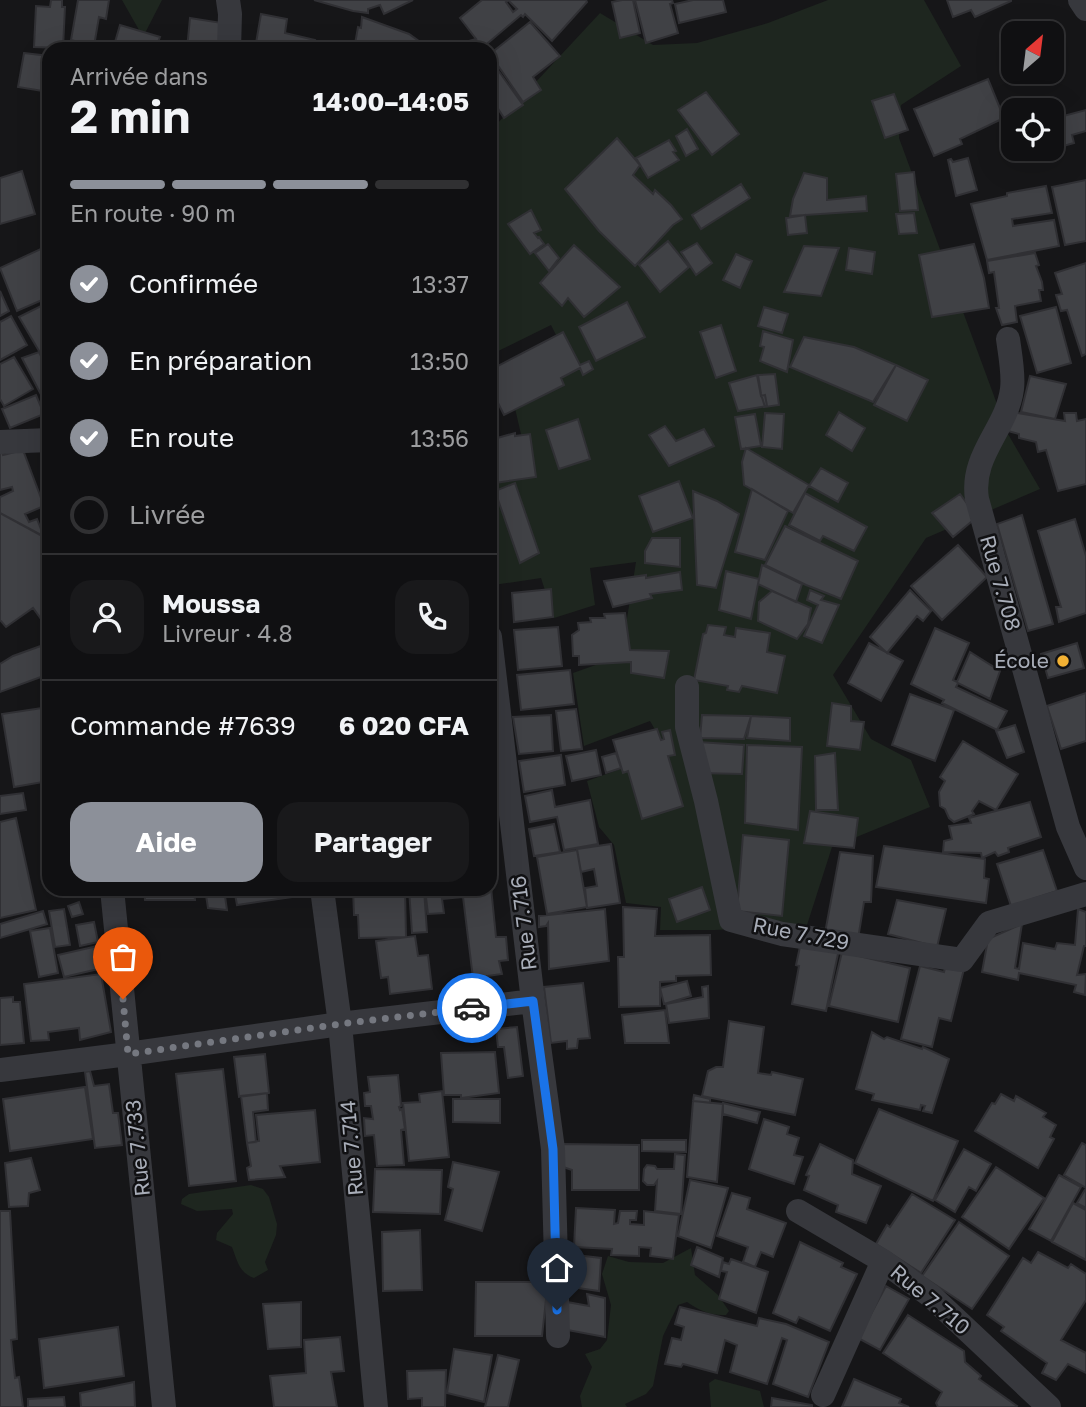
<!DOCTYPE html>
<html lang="fr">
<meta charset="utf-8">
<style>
body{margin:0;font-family:"Golos Text",sans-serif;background:#19191b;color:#f1f3f6;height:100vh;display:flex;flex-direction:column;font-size:26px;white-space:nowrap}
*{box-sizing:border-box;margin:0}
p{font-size:23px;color:#9c9d9f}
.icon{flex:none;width:38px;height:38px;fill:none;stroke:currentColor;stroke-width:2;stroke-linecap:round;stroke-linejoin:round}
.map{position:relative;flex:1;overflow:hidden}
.sheet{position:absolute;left:42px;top:42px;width:455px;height:854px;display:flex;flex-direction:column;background:#101012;border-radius:21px;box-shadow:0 7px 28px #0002,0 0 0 2px #303032}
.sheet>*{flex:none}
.needle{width:46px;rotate:28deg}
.buttons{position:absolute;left:1001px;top:21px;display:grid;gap:14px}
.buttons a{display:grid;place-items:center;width:63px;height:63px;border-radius:14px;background:#101012;box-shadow:0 7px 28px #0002,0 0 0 2px #303032;font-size:35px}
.pin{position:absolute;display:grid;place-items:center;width:60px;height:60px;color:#fff;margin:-72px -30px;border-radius:50% 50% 50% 0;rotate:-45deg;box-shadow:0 0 7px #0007}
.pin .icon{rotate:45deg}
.courier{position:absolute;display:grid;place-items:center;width:70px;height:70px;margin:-35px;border:5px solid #1a73e8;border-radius:50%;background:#fff;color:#222;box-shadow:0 2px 9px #0007}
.overview em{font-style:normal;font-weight:700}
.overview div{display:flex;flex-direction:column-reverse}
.overview{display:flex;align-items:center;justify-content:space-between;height:119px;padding:0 28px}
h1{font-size:46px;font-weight:700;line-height:52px}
.bar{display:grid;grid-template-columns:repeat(4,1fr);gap:10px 7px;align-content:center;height:84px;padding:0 28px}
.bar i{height:9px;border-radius:5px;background:#303032}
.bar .active{background:#8c9099}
.bar p{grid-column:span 4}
.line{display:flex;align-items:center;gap:18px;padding:0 28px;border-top:2px solid #303032}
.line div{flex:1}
.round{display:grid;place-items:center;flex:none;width:74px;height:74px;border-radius:21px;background:#19191b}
ol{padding:0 28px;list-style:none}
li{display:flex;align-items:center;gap:21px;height:77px}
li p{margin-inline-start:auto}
li .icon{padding:7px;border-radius:50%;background:#8c9099;color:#fff;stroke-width:4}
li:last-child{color:#9c9d9f}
li i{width:38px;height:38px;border:4px solid #303032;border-radius:50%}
.action{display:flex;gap:14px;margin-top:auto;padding:14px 28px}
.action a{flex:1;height:80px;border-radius:21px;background:#8c9099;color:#fff;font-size:28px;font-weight:700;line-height:80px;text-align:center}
.action a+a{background:#19191b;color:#f1f3f6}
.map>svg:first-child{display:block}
</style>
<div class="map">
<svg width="1086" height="1407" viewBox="0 0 1086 1407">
<rect width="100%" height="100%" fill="#161618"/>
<path fill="#1e261f" d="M122,0H162L143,37Z
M828,0H924L961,66L901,105L899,138L1008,434L1040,489L926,538L833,675L871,739L911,760L930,807L832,847L807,925L715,930H660L661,907L626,903L614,845L599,827L587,781L668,752L650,721L584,746L573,673L621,656L636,562L590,568L595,605L554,618L541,578L494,585L490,570V486L530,473L514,404L572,367L551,325L490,355V119L496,125L600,13L653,45L697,43L768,23Z
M251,1185L263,1189L269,1197L277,1224L276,1235L265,1262L268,1270L254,1278C239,1273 237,1260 232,1247L216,1240L217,1233L233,1214L232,1209L197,1211L181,1204L182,1199L189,1194Z
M691,1248L695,1275L718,1295L729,1311L726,1315C710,1316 699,1310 687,1302L678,1305L663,1336L653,1386L646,1394L625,1404L627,1407H582L580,1396L592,1367L585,1354L600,1349L607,1340L611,1305L602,1274L608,1256L629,1262L663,1263Z
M715,1379L760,1391L764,1407H711L709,1383Z"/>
<path fill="#404145" stroke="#303034" stroke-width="2" d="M51,0H62V7H65L63,48L34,47L36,6L50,7Z
M78,0H109L106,19L99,17L94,46L71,40Z
M314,0H413L384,14L380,5L368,9V13L353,11Z
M482,0H509L506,2L513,12L517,9L509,1L510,0H586L587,2L552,41L525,14L523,17L521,15L482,48L477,46L471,48L469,41L476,39L460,18Z
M622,0H633L640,33L620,38L612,2Z
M635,0H672L673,3L670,4L678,33L646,43Z
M693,0H723L726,12L679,23L675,4Z
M947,0H1011V1L975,17L971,10L953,17Z
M261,14L287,19L285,33L315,40L313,49H255Z
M362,17L409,34L430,49H365L355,44L358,27L361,28Z
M190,18L222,23L223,49H187Z
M530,22L560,56L533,77L541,90L523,102L490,54Z
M120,25L160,37L157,45L178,49H113Z
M24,53L49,56V92L18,87Z
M490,59L523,105L504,118L490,96Z
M988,79L1004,118L960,139L962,144L934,156L914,109Z
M706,92L739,134L712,155L678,110Z
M894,94L908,130L885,138L872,101Z
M45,108H49V142H48Z
M1086,110V131L1072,135L1074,143L1056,148L1052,128V119Z
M687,129L698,149L686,156L676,136Z
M617,138L640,165L633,175L653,194L655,190L671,205L682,219L673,225L635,266L599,231L565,189Z
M669,140L676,151L673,152L679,160L648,178L636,158Z
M968,158L977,190L956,196L948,160L951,159L953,162Z
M22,171L35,214L0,224V178Z
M914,172L918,210L900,211L896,174Z
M804,173L827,178V200L866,196L867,211L790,216L793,199Z
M1086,180V241L1065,245L1052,187Z
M741,184L750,198L701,229L692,215Z
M1046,186L1052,213L1012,219L1013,226L1054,220L1059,246L987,260L971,204L1007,196V193Z
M531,210L541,230L534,233L538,238L539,237L544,244L530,254L508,224Z
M914,213L917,233L899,234L896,214Z
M805,215L807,233L788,235L786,218Z
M668,241L689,267L660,292L639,265Z
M697,243L712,263L696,275L681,252Z
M548,244L559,258L549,271L535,253Z
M974,244L984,278L989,308L932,317L919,255Z
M574,245L620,287L584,317L568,298L562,306L540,283Z
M804,246L839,248L821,296L784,292Z
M45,247L49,256V297L17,311L0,268Z
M849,248L875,252L872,274L846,270Z
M1035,253L1039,265L1036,266L1042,282L1043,290H1039L1041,301L1015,306L1017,322L1002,325L996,308H999L994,272L989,273L987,261Z
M736,254L752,261L740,288L723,280Z
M1086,263V354L1082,356L1067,310L1061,311L1056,295L1062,294L1055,273Z
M0,291L9,311L0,316Z
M49,302V368L19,317Z
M627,302L645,337L596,361L579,327Z
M764,307L788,314L782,333L758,326Z
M1056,307L1071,363L1037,373L1020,316Z
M11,316L27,345L0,360V322Z
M721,325L736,371L716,378L700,332Z
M763,331L793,340L787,372L760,361L764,347L760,346Z
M563,332L580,365L589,361L593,369L583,375L580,368L561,378L564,385L504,415L490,387V370Z
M804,337L854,347L896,365L873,402L790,367Z
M39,352L49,373V410L22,358Z
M14,357L33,389L4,406L0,399V364Z
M896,365L928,380L907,421L874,405Z
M775,374L779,405L765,407L761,394L758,375Z
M757,375L761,396L765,395L767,406L738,411L729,383Z
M1030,376L1066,384L1055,419L1021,412Z
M36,395L44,414L10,428L2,409Z
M839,412L865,428L852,451L826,435Z
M1012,412L1065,421L1064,413H1076L1077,421L1086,419V484L1058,491L1046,450L1038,452L1036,442L1019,438V434L1008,431Z
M765,413L784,414L782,449L762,447Z
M755,414L761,446L741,449L735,417Z
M578,419L590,459L559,469L546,430Z
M665,426L676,441L704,429L714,446L669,466L649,435Z
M515,433V436L530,434L536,477L495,483L490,451V440Z
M746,448L809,485L793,513L744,485L742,462Z
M1,449L3,455L23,450L44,506L25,514L29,522L37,519L44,537L0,513V497L13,491L12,487L0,490V450Z
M821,468L848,483L838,502L809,486Z
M679,481L693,518L653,532L639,496Z
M515,483L539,553L520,563L495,491Z
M752,489L788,511L765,560L735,552Z
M693,491L717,501L739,514L716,588L697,585Z
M805,493L867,527L854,551L823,536L820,541L789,525Z
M960,494L977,517L953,537L932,513Z
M0,513L49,539V630L33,608L6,627L0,620Z
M1022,515L1053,624L1028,631L997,524Z
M1075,519L1086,556V613L1059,622L1056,607H1061L1038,531Z
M785,526L858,561L841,599L834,596L806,585L765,565Z
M652,538H680V567L645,563V551Z
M958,545L987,577L942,620L911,586Z
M762,565L802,584L796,602L758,584Z
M726,571L759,579L751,619L719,610Z
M680,572L682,590L650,594L652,598L613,607L604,581L646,575V578Z
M551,589L553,617L514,622L512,593Z
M810,590L824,596L821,600L839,605L822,643L804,636L818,605L807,600Z
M910,590L931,611L923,621L917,616L887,653L870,637Z
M772,591L811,608L808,624L797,639L758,621L759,602Z
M625,613L630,650L669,651L664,678L631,673V662L579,665V656H573L572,635L579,630L578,623L591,622L590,618H605L604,614Z
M708,625L726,627L724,635L735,637L736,628L770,633L767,652L785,656L777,693L742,686L739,692L727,690L728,686L694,680L703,634L706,633Z
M558,627L562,666L518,670L514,630Z
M935,628L969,643L953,680L957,682L970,652L1000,671L990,699L958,683L956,687L1007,711L997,730L942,703L944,700L911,684Z
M49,643V674L0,692V664L13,656Z
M869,643L903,661L881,701L848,683Z
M1077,643L1084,668L1048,678L1041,654Z
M570,670L574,704L521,710L517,675Z
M1086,693V741L1061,749L1047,706Z
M910,694L954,710L935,761L892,745Z
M832,703L851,706V721L864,722L860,750L827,746Z
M49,707V781L14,787L2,714Z
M576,709L582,749L561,751L556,711Z
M551,715L553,751L519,754L513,717Z
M702,715L751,716L744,739L700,738Z
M751,716L790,718V741L747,738Z
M1015,725L1024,752L1007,758L996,731Z
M657,729L661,740L664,739L662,732L670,730L675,755L668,756L683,806L642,819L628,771L623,773L613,740Z
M963,741L1018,774L996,810L979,801L972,811L974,814L954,822L949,818L945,809L940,806L939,792L945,781L940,777Z
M698,742L744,745L742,774L697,773Z
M747,745L802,747L798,830L745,823Z
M596,750L601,775L572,781L566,756Z
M616,753L621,768L606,773L602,757Z
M835,753L838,810H816L815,756Z
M561,755L565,785L524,792L519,761Z
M552,790L555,807L590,800L598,844L564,850L557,817L530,822L525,796Z
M23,793L26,810L0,814V796Z
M1030,802L1041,837L1008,848L1009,852L998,856L995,852L982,858L981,853L943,852L944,841L952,839L949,826L971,823L969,818Z
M810,811L858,818L854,848L804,843Z
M16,818L36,910L0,918V822Z
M554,824L560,852L534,856L529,829Z
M743,835L789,840L782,916L737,911Z
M611,844L620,903L587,908L585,888L597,886L594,869L581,872L577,849Z
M884,846L985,859L984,878L989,879L986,903L876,887Z
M577,850L587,907L547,914L537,857Z
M1043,850L1057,891L1011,906L997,864Z
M840,852L873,856L871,902H864L858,939L825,933Z
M490,887H491L496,937H506L508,960L499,961L502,974L473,978L463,897L442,899L444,913L428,914L425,889H464V891L490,889Z
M702,887L710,910L677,922L669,899Z
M144,889H194L195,900H145Z
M205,889H224L227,910L208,908Z
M234,889H291L293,897L237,905Z
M353,889H405L406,937L359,938L358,915H354Z
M409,889H424L427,932L412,933Z
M897,900L946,909L937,947L888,934Z
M79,902L83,914L72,917L68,906Z
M623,907L657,909L655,936L710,935L711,975L676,976V981L660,982V1006L619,1007L618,957H624Z
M64,909L70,945L55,947L49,911Z
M605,909L609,961L549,969L548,923L546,926L539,927V916Z
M1078,909L1086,912V946H1084L1077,975L1086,974L1085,995L1074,992L1076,985L1019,973L1018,980L982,972L988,939L1022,924L1015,968L1019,969L1023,943L1055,949L1057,943L1075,945Z
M43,911L47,924L0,938V924Z
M94,922L98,942L80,946L76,925Z
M50,928L58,973L39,977L30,931Z
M415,936L418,956L428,955L432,989L390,994L388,977L381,978L376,941Z
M801,942L839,949L826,1011L792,1004L799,966L796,965Z
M102,945L107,967L64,977L58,955Z
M842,952L910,968L898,1022L829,1006Z
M946,964L964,969L951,1021L939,1018L932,1047L901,1039L920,966L944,972Z
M101,974L111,1032L80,1040L79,1028L48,1032L49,1040L31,1041L24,984Z
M687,981L691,996L664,1004L660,988Z
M583,983L590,1038L578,1039L577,1048L567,1049V1041L551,1043L544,987Z
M708,986L709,1018L669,1023L666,1004L703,997L702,987Z
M13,997V1002H20L24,1043L0,1045V998Z
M665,1010L669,1043H625L622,1015Z
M729,1021L764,1027L758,1073L771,1075L772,1072L803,1079L795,1115L702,1096L708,1071L716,1067H723Z
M517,1027L523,1076L508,1078L504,1047H498L496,1029Z
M872,1032L884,1039L887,1037L922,1049L923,1047L949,1059L932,1113L923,1111L925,1106L921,1105L920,1110L872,1100L874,1094L856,1089Z
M495,1052L499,1093L461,1098V1095H444L441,1053Z
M265,1054L269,1093L239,1097L234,1057Z
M223,1069L236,1181L189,1186L176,1074Z
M90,1071L94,1086L109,1084L113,1113H118L122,1145L95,1148L85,1072Z
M398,1075L401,1106L399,1107L400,1110L402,1109L405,1129L401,1130L404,1165L377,1166L374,1135L365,1136L364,1118L373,1119L371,1106H365L364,1093L370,1092L368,1077Z
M85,1087L93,1139L10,1151L3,1099Z
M442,1091L449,1157L409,1161L403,1103L420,1102L419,1094Z
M267,1093L268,1110L253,1112L256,1142L247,1143L241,1096Z
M1001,1094L1014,1101L1016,1096L1046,1113L1043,1117L1056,1125L1050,1137L1054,1139L1038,1168L975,1131L992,1103L995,1104Z
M694,1095L710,1099V1103L693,1101Z
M453,1099H500V1123L453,1122Z
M693,1101L723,1104L717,1182L687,1177Z
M723,1103L760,1112L757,1123L723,1114Z
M879,1109L958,1141L933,1201L855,1163Z
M315,1110L320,1162L280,1166L285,1177L249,1180L247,1168L251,1166L247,1143L259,1141L256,1115Z
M764,1119L789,1127L787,1134L799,1138L794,1155L803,1157L794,1184L749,1169Z
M642,1140H686V1152L642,1151Z
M1082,1143L1086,1145V1208L1077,1203L1086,1188L1064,1175Z
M563,1144L639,1145V1190H572V1170L563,1167Z
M820,1144L853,1160L852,1174L881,1186L866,1223L836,1212L838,1205L804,1190L809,1176L806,1175Z
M964,1149L991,1164L976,1191L969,1187L955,1212L935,1200Z
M675,1154L685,1155L681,1214L655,1211L657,1181L654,1185H647L643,1181L644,1169L647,1165L655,1166L657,1169H674Z
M31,1158L40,1190L29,1193L28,1206L9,1207L5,1163Z
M453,1162L499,1172L482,1231L445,1220L453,1189L448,1187Z
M996,1167L1044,1198L1009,1249L962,1217Z
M375,1169L442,1170L440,1214L373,1212Z
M1059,1175L1081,1187L1051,1241L1029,1229Z
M690,1180L728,1188L711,1248L678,1236Z
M732,1193L750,1198L747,1209L786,1223L773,1257L761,1252L755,1267L743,1262L748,1247L717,1236Z
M912,1194L955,1220L921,1273L876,1244L887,1225L890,1227Z
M1073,1203L1086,1210V1260L1052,1242Z
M576,1208L615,1210L614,1224L618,1223L620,1211H637L636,1220H630V1224L644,1225V1211L679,1215L673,1259L650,1256L651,1248L639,1247V1256L611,1255L612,1249L574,1247Z
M0,1211H10L17,1339L11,1340L15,1378L19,1377L23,1407H0Z
M959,1222L1009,1256L972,1309L922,1276Z
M420,1230L422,1290L383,1291L382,1232Z
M800,1242L843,1263L841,1267L857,1274L830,1331L799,1317L796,1323L773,1313Z
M697,1247L723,1258L719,1277L691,1265Z
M1038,1252L1068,1268L1071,1264L1086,1274V1300L1061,1340L1086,1353V1373L1068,1364L1056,1380L1042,1373L1047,1363L1001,1331L1004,1327L987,1315L1023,1258L1031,1263Z
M567,1254L601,1258L599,1291L564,1286Z
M731,1259L768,1272L756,1313L719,1299L727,1272L721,1271L723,1262L729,1264Z
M476,1282H548L542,1336H475Z
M886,1286L909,1299L880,1350L858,1338Z
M587,1294L605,1298V1337L562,1329L567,1302L589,1306Z
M301,1302V1347L268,1349L263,1304Z
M680,1307L757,1326L759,1318L786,1324L829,1342L808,1397L773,1384L787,1340L782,1338L767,1384L730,1372L737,1345L725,1340L717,1373L683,1364L681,1367L665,1364L672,1338L681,1340L684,1327L675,1324Z
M908,1315L964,1351L965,1362L981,1376L979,1379L1017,1406L1016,1407H938L936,1403L942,1392L883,1353Z
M118,1327L124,1376L44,1388L39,1339Z
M340,1337L344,1371L331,1372L337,1407H274L270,1376L306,1373L304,1340Z
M454,1349L492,1355L484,1402L447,1393Z
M498,1355L519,1360L508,1407H485Z
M446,1370L445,1407H422V1398L408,1399L407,1371Z
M854,1379L901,1399L899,1403L909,1407H842Z
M134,1382L135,1407H81L80,1393Z
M64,1397L65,1407H28V1399Z
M772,1398L812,1405V1407H771Z"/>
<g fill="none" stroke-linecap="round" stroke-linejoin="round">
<path stroke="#37383d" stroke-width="24" d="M228,0L230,14L229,49
M1080,0L1086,9
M1008,339C1010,354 1014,374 1012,389C1007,429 970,455 977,499L1068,827L1086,868
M0,442L49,440
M490,637L533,1001L553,1149L558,1336
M687,687V727L706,801L731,920L782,934L962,960L989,923L1086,894
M112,889L164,1407
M322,889L340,1024L376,1407
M0,1070L128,1054L340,1024L533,1001
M798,1211L883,1261L931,1296L1049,1407
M823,1395L883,1261"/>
</g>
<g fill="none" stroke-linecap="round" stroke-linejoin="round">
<path stroke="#757880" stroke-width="7" stroke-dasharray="0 12.6" d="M123,999L128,1054L340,1024L472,1008"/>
<path stroke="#1a73e8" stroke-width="9" d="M472,1008L533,1001L553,1149L557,1310"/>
</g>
<circle fill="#f2b134" stroke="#111113" stroke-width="2.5" cx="1063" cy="661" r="7"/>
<g text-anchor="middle" stroke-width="5" stroke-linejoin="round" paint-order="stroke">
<g font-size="21" fill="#a8adb8" stroke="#111113">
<text transform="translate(1000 583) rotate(74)" y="7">Rue 7.708</text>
<text transform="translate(524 923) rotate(-97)" y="7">Rue 7.716</text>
<text transform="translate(801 934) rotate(11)" y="7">Rue 7.729</text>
<text transform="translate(138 1148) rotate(-96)" y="7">Rue 7.733</text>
<text transform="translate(352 1148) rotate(-95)" y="7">Rue 7.714</text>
<text transform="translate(930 1300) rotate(40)" y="7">Rue 7.710</text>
</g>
<g font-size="21" fill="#a8adb8" stroke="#111113" text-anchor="end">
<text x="1049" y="668">École</text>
</g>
</g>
</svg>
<div class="buttons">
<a><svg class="needle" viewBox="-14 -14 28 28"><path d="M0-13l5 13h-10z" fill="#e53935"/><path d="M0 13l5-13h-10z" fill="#9c9d9f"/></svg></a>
<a><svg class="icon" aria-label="locate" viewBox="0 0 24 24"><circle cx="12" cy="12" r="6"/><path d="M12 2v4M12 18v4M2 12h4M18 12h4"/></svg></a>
</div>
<div class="pin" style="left:123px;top:999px;background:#ea580c"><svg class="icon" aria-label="bag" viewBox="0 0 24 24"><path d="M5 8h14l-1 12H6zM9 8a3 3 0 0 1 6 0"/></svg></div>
<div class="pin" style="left:557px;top:1310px;background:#1f2937"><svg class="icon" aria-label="home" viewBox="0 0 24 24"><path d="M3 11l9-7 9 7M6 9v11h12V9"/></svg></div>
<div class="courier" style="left:472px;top:1008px"><svg class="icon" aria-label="car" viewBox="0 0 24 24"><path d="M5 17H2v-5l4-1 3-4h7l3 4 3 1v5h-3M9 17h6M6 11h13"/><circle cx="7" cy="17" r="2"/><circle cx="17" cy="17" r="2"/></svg></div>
<section class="sheet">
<div class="overview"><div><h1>2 min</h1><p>Arrivée dans</p></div><em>14:00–14:05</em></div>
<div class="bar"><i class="active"></i><i class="active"></i><i class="active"></i><i></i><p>En route · 90 m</p></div>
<ol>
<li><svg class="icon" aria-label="check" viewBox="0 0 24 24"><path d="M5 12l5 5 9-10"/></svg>Confirmée<p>13:37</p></li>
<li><svg class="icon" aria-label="check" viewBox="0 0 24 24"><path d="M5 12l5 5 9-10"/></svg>En préparation<p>13:50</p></li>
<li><svg class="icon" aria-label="check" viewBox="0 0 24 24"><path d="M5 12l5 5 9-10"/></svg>En route<p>13:56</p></li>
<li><i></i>Livrée</li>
</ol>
<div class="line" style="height:126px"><a class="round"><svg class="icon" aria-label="person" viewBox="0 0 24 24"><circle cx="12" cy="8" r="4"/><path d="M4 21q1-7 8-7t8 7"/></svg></a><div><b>Moussa</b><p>Livreur · 4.8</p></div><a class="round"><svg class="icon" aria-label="phone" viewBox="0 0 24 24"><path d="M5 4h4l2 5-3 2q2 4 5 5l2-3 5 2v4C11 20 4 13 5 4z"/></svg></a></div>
<div class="line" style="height:91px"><div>Commande #7639</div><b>6 020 CFA</b></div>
<div class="action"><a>Aide</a><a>Partager</a></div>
</section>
</div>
